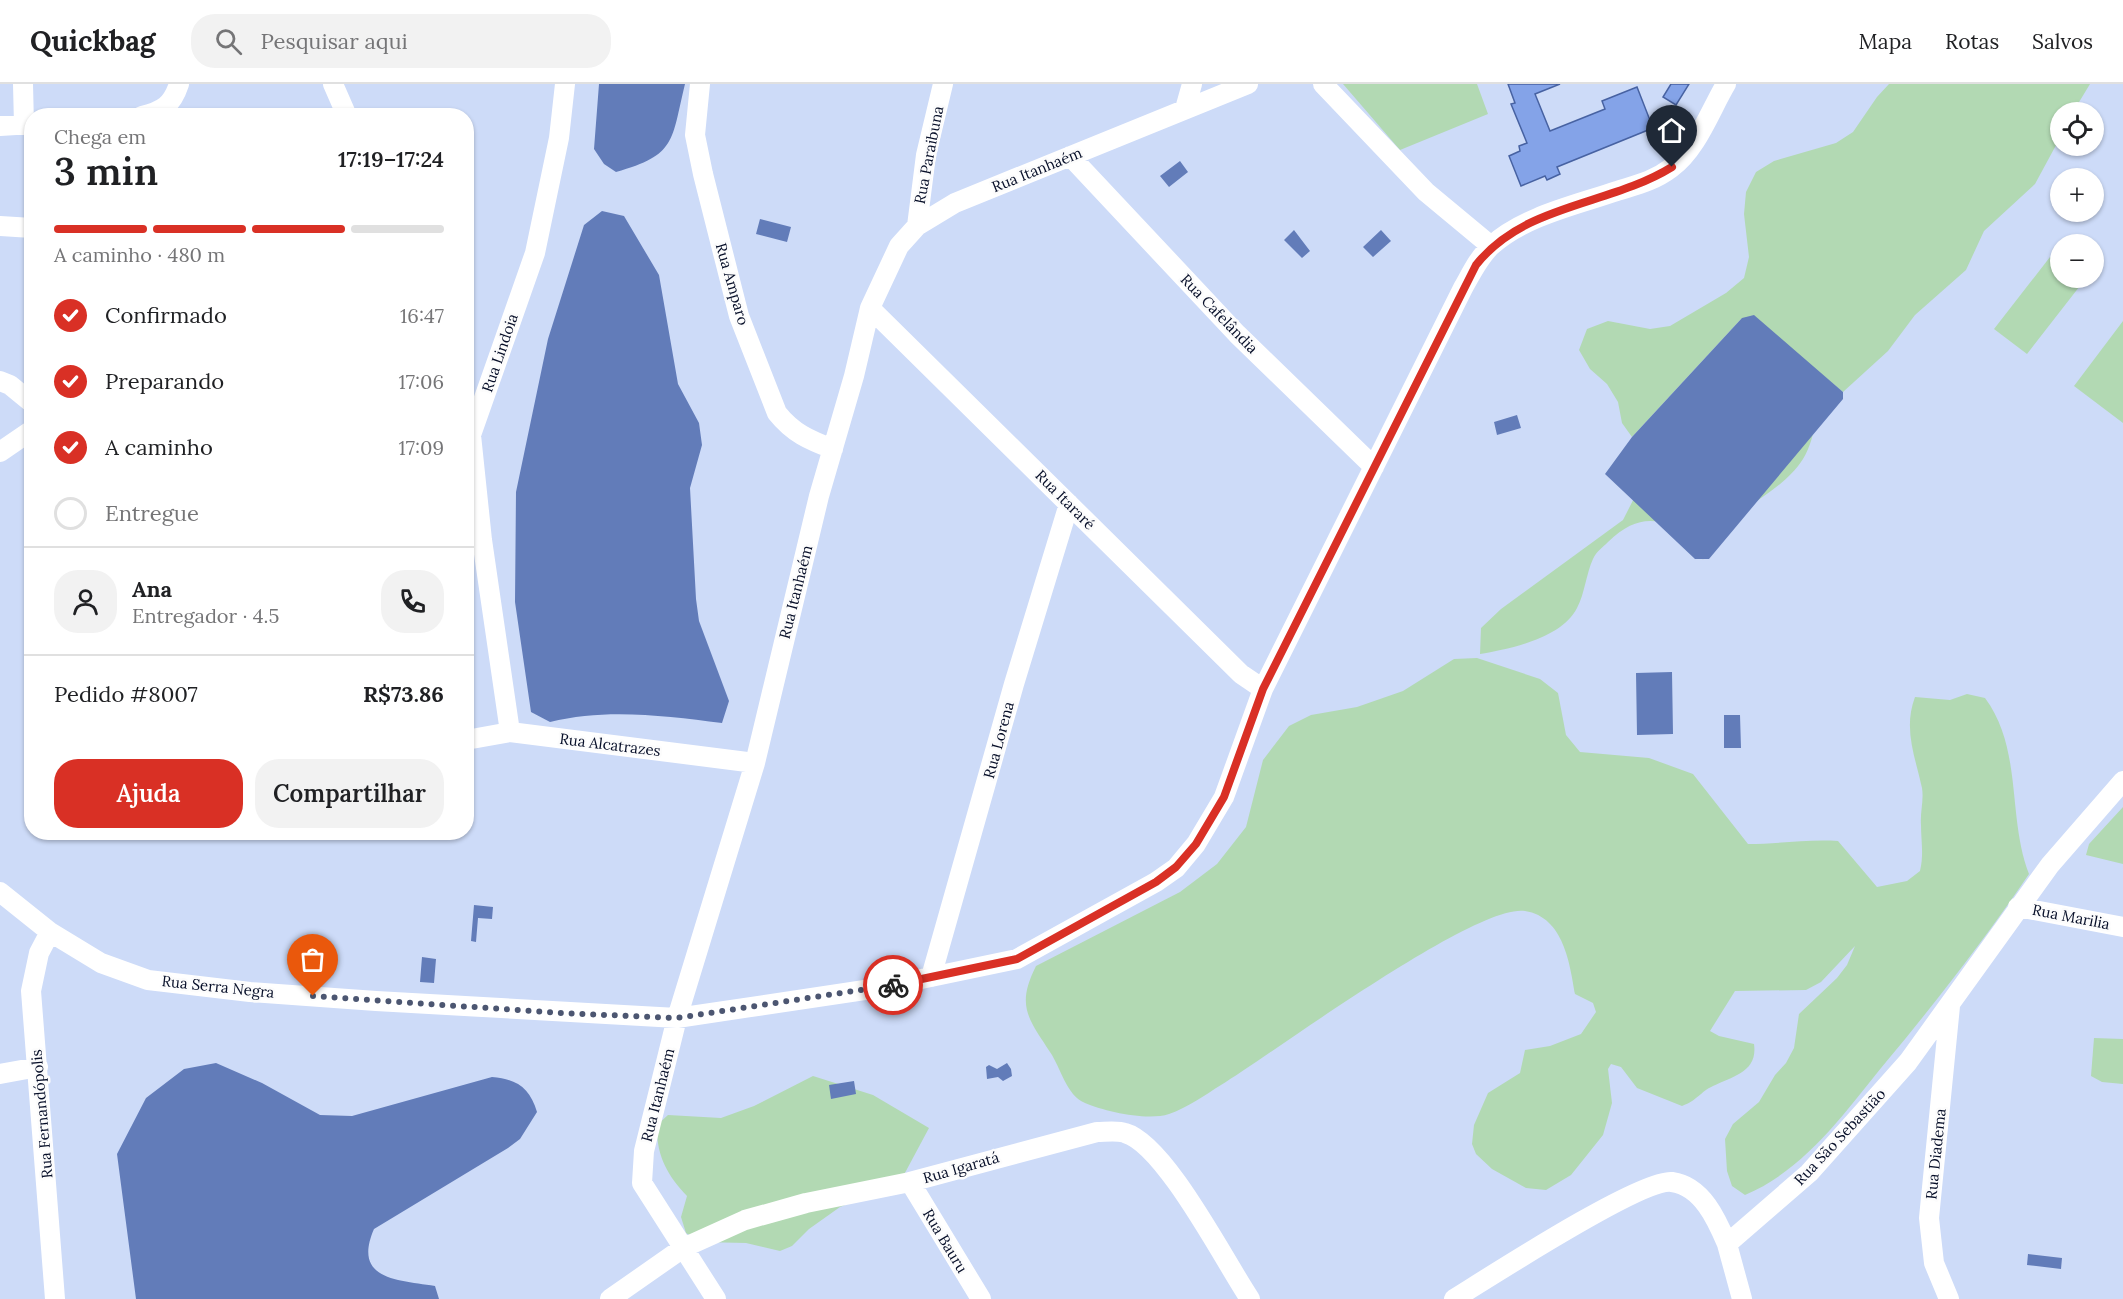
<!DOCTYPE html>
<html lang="pt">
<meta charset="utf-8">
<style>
body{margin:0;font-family:Lora,serif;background:#f2f2f2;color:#202124;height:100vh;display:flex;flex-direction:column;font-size:22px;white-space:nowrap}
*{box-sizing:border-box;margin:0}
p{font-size:20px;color:#757577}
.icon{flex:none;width:33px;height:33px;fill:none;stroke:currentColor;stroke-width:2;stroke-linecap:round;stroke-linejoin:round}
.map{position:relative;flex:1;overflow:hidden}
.details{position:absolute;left:24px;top:24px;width:450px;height:732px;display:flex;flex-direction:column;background:#fff;border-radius:24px;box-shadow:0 2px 4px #0004}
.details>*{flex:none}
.fabs{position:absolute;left:2050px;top:18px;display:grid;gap:12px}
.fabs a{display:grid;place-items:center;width:54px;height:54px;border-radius:50%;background:#fff;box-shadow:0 2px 4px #0004;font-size:30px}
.pin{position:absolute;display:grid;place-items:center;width:51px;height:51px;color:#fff;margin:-62px -26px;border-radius:50% 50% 50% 0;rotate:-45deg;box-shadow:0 0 6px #0007}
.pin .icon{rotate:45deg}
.courier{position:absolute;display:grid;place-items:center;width:60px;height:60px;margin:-30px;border:4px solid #d93025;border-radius:50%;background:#fff;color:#222;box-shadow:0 2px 8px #0007}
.head em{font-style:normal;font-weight:600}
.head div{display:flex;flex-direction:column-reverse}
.head{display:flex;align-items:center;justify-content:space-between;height:102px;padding:0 30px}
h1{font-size:39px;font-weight:600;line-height:45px}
.bar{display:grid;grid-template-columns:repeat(4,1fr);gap:9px 6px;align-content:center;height:72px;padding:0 30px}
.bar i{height:8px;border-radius:4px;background:#e0e0e0}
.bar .active{background:#d93025}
.bar p{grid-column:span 4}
.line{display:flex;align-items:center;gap:15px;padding:0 30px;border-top:2px solid #e0e0e0}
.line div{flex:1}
.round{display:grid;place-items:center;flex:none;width:63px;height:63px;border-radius:24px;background:#f2f2f2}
ol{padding:0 30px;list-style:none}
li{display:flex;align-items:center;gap:18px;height:66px}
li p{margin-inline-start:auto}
li .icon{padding:6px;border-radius:50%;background:#d93025;color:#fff;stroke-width:4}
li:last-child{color:#757577}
li i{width:33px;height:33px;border:3px solid #e0e0e0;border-radius:50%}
.primary-button{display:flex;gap:12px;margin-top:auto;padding:12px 30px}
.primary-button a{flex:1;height:69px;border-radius:24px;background:#d93025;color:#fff;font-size:24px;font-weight:600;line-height:69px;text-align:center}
.primary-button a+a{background:#f2f2f2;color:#202124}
header{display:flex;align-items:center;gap:36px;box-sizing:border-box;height:84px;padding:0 30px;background:#fff;border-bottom:2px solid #e0e0e0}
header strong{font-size:28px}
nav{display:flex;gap:33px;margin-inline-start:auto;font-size:21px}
.search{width:420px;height:54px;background:#f2f2f2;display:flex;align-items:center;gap:15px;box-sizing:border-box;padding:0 21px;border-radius:24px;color:#757577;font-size:22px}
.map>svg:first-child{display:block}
</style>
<header>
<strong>Quickbag</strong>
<div class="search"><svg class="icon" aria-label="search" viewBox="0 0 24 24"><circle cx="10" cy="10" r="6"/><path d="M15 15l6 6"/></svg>Pesquisar aqui</div>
<nav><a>Mapa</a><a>Rotas</a><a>Salvos</a></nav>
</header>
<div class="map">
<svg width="2123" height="1215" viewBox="0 0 2123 1215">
<rect width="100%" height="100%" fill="#cddbf8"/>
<path fill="#b2d9b3" d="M1343,0H1477L1488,30L1400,66Z
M1889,0H2090L2073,28H2061V52L2035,100L1984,147L1966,186L1915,231L1888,267L1843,308L1820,289C1817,317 1818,351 1803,375C1777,416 1717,428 1703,476L1696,453C1660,434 1640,428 1608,458C1603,463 1596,468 1593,475C1586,490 1585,509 1577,524C1562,554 1510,565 1480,570L1481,544L1501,525L1623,436L1660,363L1742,234L1632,353L1622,339L1618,318L1607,300L1590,285L1579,266L1587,245L1608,237L1650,245L1670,242L1726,209L1744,194L1749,173L1744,130L1746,108L1756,88L1774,77L1836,59L1853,48L1877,13Z
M2050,173L2061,181V194H2077L2083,198L2027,270L1994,245Z
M2123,237V339L2074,302Z
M1477,574L1540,595L1558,609L1566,651L1580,668L1649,674L1693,690L1748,760C1778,760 1808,755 1838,757L1877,803L1907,797L1920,787C1924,770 1921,757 1921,741C1920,728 1924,716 1922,704C1915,672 1903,645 1915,613L1950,616L1967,610L1985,614C2023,665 2007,733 2029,790C1985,855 1936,918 1886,978C1845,1028 1806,1085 1745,1111L1732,1102L1727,1087L1725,1055L1733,1040L1759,1018L1775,991L1786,979L1794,964L1799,930L1837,894L1847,881L1855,862L1821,898L1806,906L1735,907L1710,947L1719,952L1754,960C1758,988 1733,992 1713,1002C1700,1008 1698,1016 1682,1022L1637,1004L1621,983L1611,980L1608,985L1612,1019L1603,1051L1571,1091L1546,1106L1526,1104L1492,1085L1476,1070L1472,1060L1474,1041L1488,1009L1520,989L1525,966L1550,962L1581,950L1596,928L1593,919L1575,910C1570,881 1564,833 1525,827C1476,819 1273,969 1221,1001C1205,1011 1187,1024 1169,1030C1148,1037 1106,1028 1085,1019C1066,1011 1061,984 1050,968C1028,934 1016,922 1036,882L1180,808L1217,780L1246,743L1263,676L1289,642L1311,631L1357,623L1403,607L1454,575Z
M2123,723V780L2086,771L2089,760Z
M2094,954L2123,955V1000L2102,998L2091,992Z
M813,992L873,1011L929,1044L899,1100L840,1123L809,1145L792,1162L780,1167L746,1159L701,1158L686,1149L681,1133L687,1112C667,1091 656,1071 657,1041L668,1031L721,1034L754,1022Z"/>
<path fill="#627cb9" d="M599,0H685C671,57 677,71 616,88L604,80L594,65Z
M1180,77L1188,88L1169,103L1160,92Z
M602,127L624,132L659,191L678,300L699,339L702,361L690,404L696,515L699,537L729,617L722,639C665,632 607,624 550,638L531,628L515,518L516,408L548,255L584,141Z
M760,135L791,143L787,158L756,150Z
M1294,146L1310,167L1302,174L1284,156Z
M1381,146L1391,157L1373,173L1363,163Z
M1754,231L1843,308V315L1709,475H1695L1605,390L1632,353L1742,234Z
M1517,331L1521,344L1497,351L1494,338Z
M1672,588L1673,650L1637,651L1636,589Z
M1724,631H1740L1741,664H1724Z
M474,821L493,823L492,835L478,834L476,858L471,857Z
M422,873L436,875L434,899L420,898Z
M216,979L262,999L320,1031L352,1032L492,993C517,995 530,1004 537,1028L520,1055L508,1064L374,1145C352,1196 398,1196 435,1202L439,1215H136L117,1070L146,1014L184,985Z
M1007,979L1011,985L1012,992L1003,997L998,993L987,995L986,983L989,981L997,985Z
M854,997L856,1010L831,1015L829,1001Z
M2028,1170L2062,1174L2061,1185L2027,1181Z"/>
<path fill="#84a3e8" stroke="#4762a2" stroke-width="1.5" d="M1508,0H1560L1535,10L1550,47L1605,25L1602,17L1637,3L1653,44L1557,83L1560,90L1547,96L1545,92L1521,102L1509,72L1520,67L1519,62L1527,59L1511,20L1515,19Z
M1671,0H1689L1676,21L1663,13Z"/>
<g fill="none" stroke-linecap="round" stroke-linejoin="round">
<path stroke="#fff" stroke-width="20" d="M23,0L24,41
M333,0L347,32
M700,0L695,51L703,90L739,232L777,329C793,349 809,356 833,365
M1323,0L1426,108L1491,162
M1185,25L1192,0
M142,32C163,27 172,21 179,0
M0,42L32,40
M1070,72L1237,250L1374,383
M0,142L32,144
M917,142L926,71L943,0
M870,224L1241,590L1263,605
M0,297L10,301L32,319
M0,368L32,346
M510,648L482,456L471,351L535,169L559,54L565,0
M466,656L510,648L755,679
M0,808L50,848L101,879L148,896L250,908L376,917L677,934L878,904L1017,875L1156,798L1176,784L1196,760L1224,713L1263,605L1463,204C1471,190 1479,173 1491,162C1524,132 1576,121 1617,107C1636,101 1654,97 1671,84C1697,65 1710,27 1726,0
M2018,823L2123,843
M50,848L39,869L31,907L55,1215
M931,893L1014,600L1069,420
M0,990L38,983
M910,1098L981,1215
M1727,1160L1742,1215
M610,1215L683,1164L745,1136L806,1119L910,1098L1097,1048C1105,1048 1117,1046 1125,1049C1165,1060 1225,1178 1250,1215
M716,1215L642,1099L644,1067L677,934L755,679L819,412L854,292L870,224L899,162L917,142L955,119L1248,0
M1454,1215C1488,1194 1642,1094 1672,1098C1702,1102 1717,1136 1727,1160L1809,1089L1908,978L2050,781L2123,697
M1949,1215L1934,1179L1929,1134L1950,922"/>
</g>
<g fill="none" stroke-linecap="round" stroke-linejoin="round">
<path stroke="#4c5671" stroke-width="6" stroke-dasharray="0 10.8" d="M313,912L560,929L677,934L893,901"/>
<path stroke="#d93025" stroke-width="8" d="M893,901L1017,875L1156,798L1176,783L1196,760L1224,713L1263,605L1476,181C1525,119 1609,122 1672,83"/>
</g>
<g text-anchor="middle" stroke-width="5" stroke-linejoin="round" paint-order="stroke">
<g font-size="15" fill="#060e28" stroke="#fcfcfc">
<text transform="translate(929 71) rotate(-79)" y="5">Rua Paraibuna</text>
<text transform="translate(1037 86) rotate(-22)" y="5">Rua Itanhaém</text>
<text transform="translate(732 200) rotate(74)" y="5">Rua Amparo</text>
<text transform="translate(1219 230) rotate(46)" y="5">Rua Cafelândia</text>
<text transform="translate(500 269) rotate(-71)" y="5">Rua Lindoia</text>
<text transform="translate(1065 416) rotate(45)" y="5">Rua Itararé</text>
<text transform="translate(796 508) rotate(-76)" y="5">Rua Itanhaém</text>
<text transform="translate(999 656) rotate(-75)" y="5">Rua Lorena</text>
<text transform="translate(610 661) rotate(7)" y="5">Rua Alcatrazes</text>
<text transform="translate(2071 833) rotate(11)" y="5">Rua Marilia</text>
<text transform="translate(218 903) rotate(6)" y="5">Rua Serra Negra</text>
<text transform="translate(658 1011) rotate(-76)" y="5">Rua Itanhaém</text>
<text transform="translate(42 1030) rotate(-95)" y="5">Rua Fernandópolis</text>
<text transform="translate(1840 1053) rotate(-47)" y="5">Rua São Sebastião</text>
<text transform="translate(1936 1070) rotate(-84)" y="5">Rua Diadema</text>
<text transform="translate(961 1084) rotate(-16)" y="5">Rua Igaratá</text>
<text transform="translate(945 1157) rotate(59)" y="5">Rua Bauru</text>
</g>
</g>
</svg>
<div class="fabs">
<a><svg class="icon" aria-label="locate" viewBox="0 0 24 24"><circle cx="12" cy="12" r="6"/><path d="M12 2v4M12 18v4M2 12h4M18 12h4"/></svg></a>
<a>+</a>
<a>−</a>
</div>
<div class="pin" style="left:313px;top:912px;background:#ea580c"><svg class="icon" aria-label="bag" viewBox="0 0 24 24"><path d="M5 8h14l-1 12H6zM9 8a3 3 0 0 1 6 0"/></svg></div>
<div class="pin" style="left:1672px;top:83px;background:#1f2937"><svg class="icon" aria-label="home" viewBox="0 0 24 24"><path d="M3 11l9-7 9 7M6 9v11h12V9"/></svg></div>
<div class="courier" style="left:893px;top:901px"><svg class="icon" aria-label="bike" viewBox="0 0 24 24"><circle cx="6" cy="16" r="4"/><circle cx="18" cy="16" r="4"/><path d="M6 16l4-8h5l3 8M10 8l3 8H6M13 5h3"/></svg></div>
<section class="details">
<div class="head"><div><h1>3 min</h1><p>Chega em</p></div><em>17:19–17:24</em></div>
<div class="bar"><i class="active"></i><i class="active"></i><i class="active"></i><i></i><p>A caminho · 480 m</p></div>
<ol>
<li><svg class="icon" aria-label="check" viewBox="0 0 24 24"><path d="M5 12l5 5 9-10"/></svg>Confirmado<p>16:47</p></li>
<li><svg class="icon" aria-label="check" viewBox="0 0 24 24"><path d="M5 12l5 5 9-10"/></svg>Preparando<p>17:06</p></li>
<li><svg class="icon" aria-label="check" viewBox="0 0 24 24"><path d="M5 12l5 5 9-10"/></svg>A caminho<p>17:09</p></li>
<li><i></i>Entregue</li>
</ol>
<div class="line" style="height:108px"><a class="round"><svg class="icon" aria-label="person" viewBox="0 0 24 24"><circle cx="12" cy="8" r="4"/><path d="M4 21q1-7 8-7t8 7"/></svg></a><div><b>Ana</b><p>Entregador · 4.5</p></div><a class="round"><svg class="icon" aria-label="phone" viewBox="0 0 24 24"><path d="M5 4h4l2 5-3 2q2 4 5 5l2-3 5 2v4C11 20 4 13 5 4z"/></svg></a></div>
<div class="line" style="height:78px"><div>Pedido #8007</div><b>R$73.86</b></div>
<div class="primary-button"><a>Ajuda</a><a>Compartilhar</a></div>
</section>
</div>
